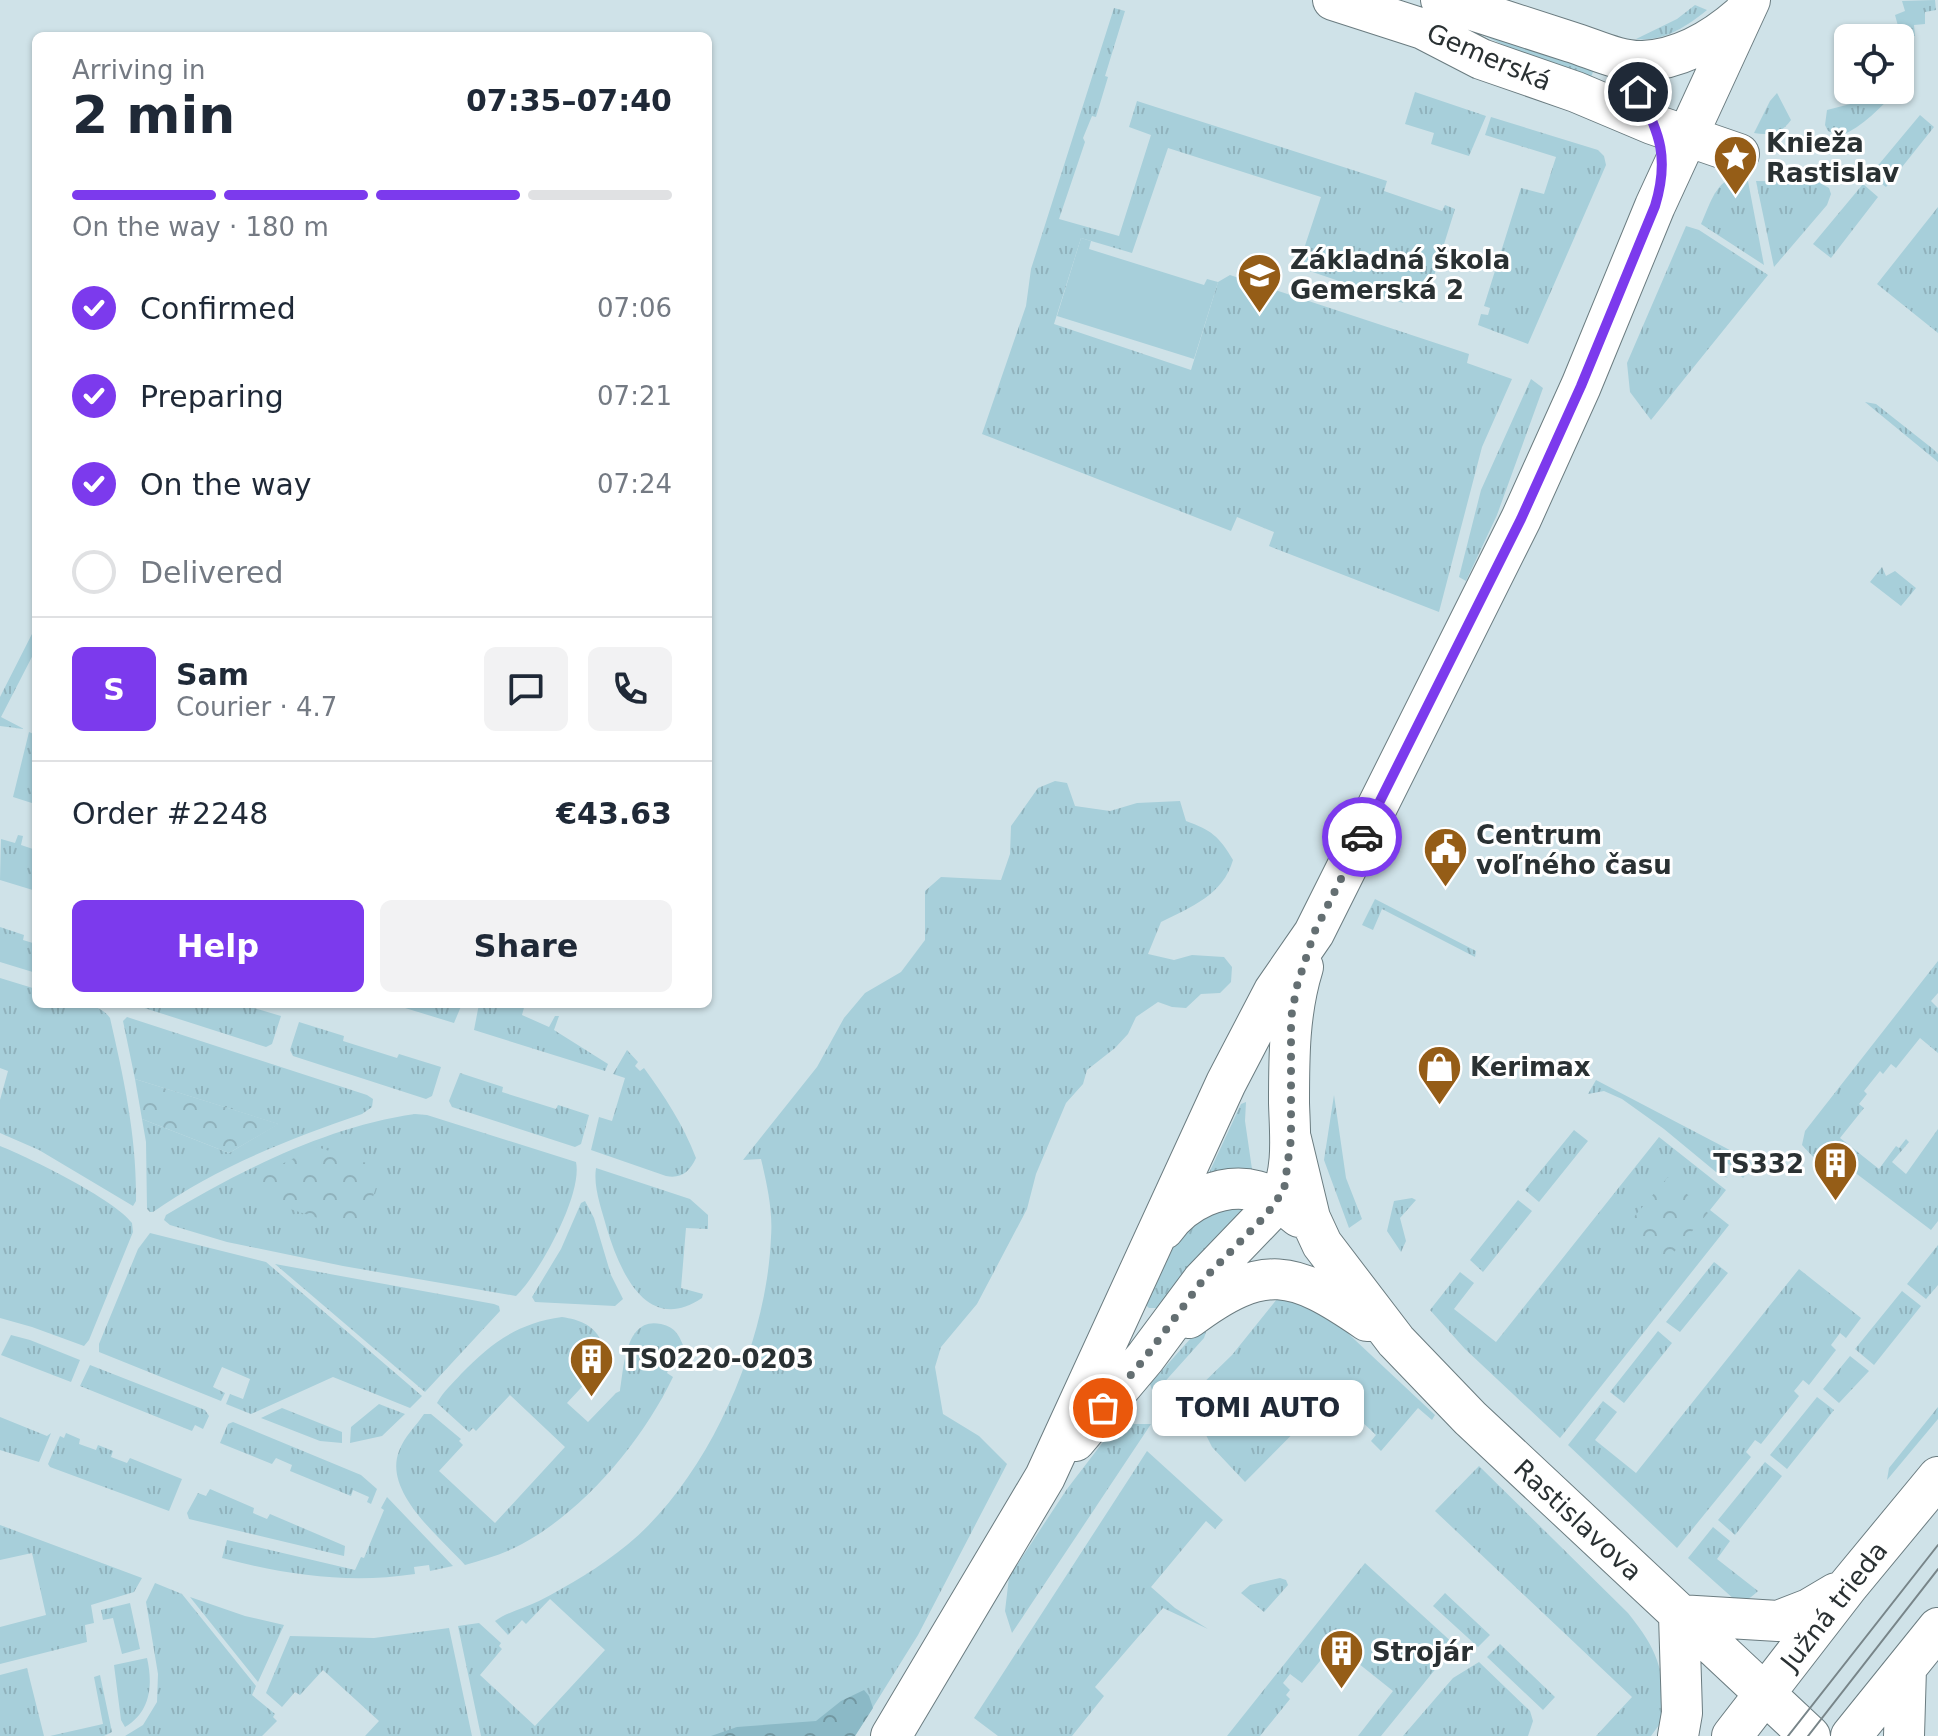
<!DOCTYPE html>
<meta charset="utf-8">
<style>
body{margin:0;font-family:"DejaVu Sans",sans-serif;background:#f2f2f3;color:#1f2937;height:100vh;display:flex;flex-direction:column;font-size:30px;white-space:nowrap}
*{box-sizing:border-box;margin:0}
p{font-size:26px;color:#747a83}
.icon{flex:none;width:44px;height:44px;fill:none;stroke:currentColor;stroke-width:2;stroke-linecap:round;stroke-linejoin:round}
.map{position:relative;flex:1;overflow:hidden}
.side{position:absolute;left:32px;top:32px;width:680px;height:976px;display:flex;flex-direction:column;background:#fff;border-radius:12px;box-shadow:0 2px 6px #0004}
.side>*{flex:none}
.tools{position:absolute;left:1834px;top:24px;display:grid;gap:16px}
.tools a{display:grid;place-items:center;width:80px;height:80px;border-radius:12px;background:#fff;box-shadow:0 2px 6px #0004;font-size:40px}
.pin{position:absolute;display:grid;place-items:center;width:68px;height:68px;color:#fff;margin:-34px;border:4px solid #fff;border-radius:50%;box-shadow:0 2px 8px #0007}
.courier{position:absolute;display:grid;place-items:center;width:80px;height:80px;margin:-40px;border:6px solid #7c3aed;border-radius:50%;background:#fff;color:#222;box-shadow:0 2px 10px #0007}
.bubble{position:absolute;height:56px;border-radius:12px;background:#fff;box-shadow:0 2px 6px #0004;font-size:26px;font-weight:700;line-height:56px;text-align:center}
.overview em{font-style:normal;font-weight:700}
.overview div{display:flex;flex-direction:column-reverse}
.overview{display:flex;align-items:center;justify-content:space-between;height:136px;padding:0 40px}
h1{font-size:52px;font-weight:700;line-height:60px}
.bar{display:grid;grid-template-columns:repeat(4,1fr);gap:12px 8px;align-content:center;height:96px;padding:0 40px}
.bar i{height:10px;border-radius:6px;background:#e0e1e3}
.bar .on{background:#7c3aed}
.bar p{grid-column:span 4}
.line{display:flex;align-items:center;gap:20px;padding:0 40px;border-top:2px solid #e0e1e3}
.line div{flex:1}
.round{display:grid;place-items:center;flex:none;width:84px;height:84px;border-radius:12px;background:#f2f2f3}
ol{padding:0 40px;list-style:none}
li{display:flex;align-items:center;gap:24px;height:88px}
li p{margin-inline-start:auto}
li .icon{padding:8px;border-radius:50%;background:#7c3aed;color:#fff;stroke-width:4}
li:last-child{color:#747a83}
li i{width:44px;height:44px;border:4px solid #e0e1e3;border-radius:50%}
.cta{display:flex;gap:16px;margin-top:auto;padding:16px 40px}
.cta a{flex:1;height:92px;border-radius:12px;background:#7c3aed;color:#fff;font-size:32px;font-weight:700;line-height:92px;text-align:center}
.cta a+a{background:#f2f2f3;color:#1f2937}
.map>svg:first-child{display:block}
</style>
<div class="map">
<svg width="1938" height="1736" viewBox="0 0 1938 1736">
<defs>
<pattern id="grass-tufts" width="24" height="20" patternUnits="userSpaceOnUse" patternTransform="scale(2)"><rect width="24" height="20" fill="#a7cfda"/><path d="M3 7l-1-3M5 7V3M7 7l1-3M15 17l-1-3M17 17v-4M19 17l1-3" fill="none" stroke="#90b2bc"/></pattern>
<pattern id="forest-crowns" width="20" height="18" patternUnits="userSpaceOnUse" patternTransform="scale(2)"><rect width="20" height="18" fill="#8bb9c6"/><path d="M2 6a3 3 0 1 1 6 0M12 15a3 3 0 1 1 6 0" fill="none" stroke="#7297a1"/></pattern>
<pattern id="park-crowns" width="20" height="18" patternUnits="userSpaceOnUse" patternTransform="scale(2)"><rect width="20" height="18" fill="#a7cfda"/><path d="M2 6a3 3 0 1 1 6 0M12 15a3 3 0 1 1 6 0" fill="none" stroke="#90b2bc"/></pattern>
</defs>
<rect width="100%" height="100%" fill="#cfe2e8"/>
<path fill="url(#grass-tufts)" d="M1935,0L1936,10L1925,12V24L1914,25L1915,36L1904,37C1911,57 1914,69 1900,87V38H1890L1888,30L1898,26L1895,15L1905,11L1902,1Z
M1695,5L1707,10C1686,27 1663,42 1636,39L1677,19Z
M1114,8L1125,11L1105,76L1108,77L1096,117L1092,116L1083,138L1085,142L1059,219L1119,236L1151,135L1129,127L1137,101L1387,181L1384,191L1442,211L1445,205L1455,209L1430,289L1415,284L1412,293L1407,292L1403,303L1298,267L1321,197L1168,148L1132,253L1081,238L1054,324L1191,370L1218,282L1230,275L1469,354L1467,363L1512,379L1482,447L1439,612L1269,546L1274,532L1237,517L1231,531L982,434L1026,306L1031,269Z
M1464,26L1595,67L1591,77L1514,50Z
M1859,90H1897C1880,108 1864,126 1840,136L1828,131L1825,125L1827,110L1862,101Z
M1415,92L1486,116L1469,156L1431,144L1434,133L1405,124Z
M1777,93L1791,120C1782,133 1770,136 1754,133L1770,101Z
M1920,115L1934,127L1886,187L1870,175Z
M1491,117L1598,150L1604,156L1606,165L1528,344L1478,325L1481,314L1488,315L1490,308L1484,306L1521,188L1544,194L1556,157L1485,135Z
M1726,181H1748L1764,265L1701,224C1708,209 1713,190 1726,181Z
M1756,181L1818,182L1829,188L1831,194L1827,205L1774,267Z
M1863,184L1878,197L1831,258L1813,244Z
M1938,207V333L1877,284Z
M1686,226L1699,230L1768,275L1651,420L1630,392L1627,363Z
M1531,379L1543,388L1497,515L1466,581L1459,577L1481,490Z
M1865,402L1876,404L1933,449L1938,454V462Z
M1882,567L1886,576L1895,571L1916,588L1901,606L1870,582Z
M36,626V649L1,717L24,729L0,726V697Z
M29,732L36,735L35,804L13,797Z
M1055,781L1067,783L1075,806L1110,811L1137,803L1180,801L1186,821C1211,830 1219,836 1233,860C1223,895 1191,907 1161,922L1148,954L1174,960L1192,955L1224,957L1232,967L1231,982L1220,993L1201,994L1186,1008L1172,1007L1158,1002L1136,1017L1128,1034L1115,1048L1087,1070L1083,1084L1066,1103L1036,1174L1027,1209L977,1304L941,1347L935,1367L943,1414L979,1436L1007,1464L918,1635L855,1736H481L458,1626L479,1623L501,1643L499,1646L502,1649L480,1675L535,1726L605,1650L550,1599L526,1624L522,1620L508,1635L495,1621C507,1612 525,1608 539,1601C570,1585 600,1567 627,1545C709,1478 767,1343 771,1237C773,1211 767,1184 761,1159L743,1160L817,1067L844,1018L865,993L901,972L925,940V891L941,877L1001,880L1010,854L1011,826L1038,788Z
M18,835L23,836L21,845L36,850V891L0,880L1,839L15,843Z
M1375,899L1476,951L1475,957L1382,909L1373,930L1362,925Z
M0,927L24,935L23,940L36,944V973L0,962Z
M1938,961V993L1931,1001L1938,1008V1053L1920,1038L1896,1068L1891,1064L1883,1074L1880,1071L1864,1091L1867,1094L1859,1104L1864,1108L1840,1138L1879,1169L1896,1146L1899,1148L1906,1139L1909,1142L1892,1162L1906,1174L1938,1129V1221L1931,1230L1841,1162L1815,1159L1802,1145L1805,1131Z
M0,978L36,989V1004C58,1004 96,997 110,1018C124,1079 137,1138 136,1201L133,1206L39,1150L0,1133V1100L8,1071L0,1068Z
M132,1004H223L235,1008L236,1004H241L281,1016L272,1044L266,1047Z
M392,1004H462L454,1023Z
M479,1004H525L522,1015L549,1027L555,1016H559L554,1030L608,1064L605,1071L474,1030Z
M127,1017L367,1095L373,1099L372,1107L362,1114C289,1139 217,1167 153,1212H150L147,1209L146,1142L142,1119L229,1153L278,1124L135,1079L123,1021Z
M299,1022L344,1036L343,1041L397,1058L399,1054L441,1067L432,1096L426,1099L293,1056L290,1050Z
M627,1050L638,1062L635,1066L640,1071L644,1068C665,1097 683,1124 696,1158C690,1171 682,1179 666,1176L591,1150L599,1117L612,1121L625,1078L613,1074Z
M460,1073L503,1087L502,1092L556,1109L558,1105L589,1115L581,1144L575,1147L452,1107L449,1101Z
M1596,1080L1745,1158L1754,1165L1743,1178L1726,1162L1719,1170L1728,1178L1716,1172L1664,1129L1622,1099L1604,1091L1588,1094Z
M1334,1095L1346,1178L1362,1219L1349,1228L1324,1160Z
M1246,1102L1245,1121L1253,1176L1238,1173H1209L1241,1104Z
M415,1114L427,1115L576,1162C583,1194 539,1274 516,1296L343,1266L227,1242L170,1225L164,1220L166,1215C241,1170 329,1126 415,1114Z
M1574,1130L1588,1141L1539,1202L1525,1190Z
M1659,1137L1726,1190L1710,1210L1729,1225L1560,1438L1465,1349L1430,1310L1460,1272L1474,1283L1454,1309L1496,1342Z
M0,1146C30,1158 114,1199 132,1223L133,1232L89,1340L84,1346L32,1327L0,1318Z
M596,1168L690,1199L708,1215V1229L686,1228L681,1288L703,1294L702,1298C647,1335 620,1272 607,1229C602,1210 593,1188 596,1168Z
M1412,1198L1416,1200L1400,1218L1406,1241L1401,1252L1387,1231L1394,1201Z
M1518,1200L1532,1211L1483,1272L1470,1260Z
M585,1201L594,1218L611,1275L623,1299L615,1306L535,1302L532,1297L561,1249L581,1203Z
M1211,1206L1257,1209L1158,1308H1149L1146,1305L1175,1237Z
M150,1233L266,1262L422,1396L410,1408L333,1377L251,1414L226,1404L230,1394L243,1399L250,1379L222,1367L213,1387L225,1393L221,1401L99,1352V1344L138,1249Z
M1938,1245V1285L1926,1299L1907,1284Z
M1714,1262L1728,1273L1680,1332L1666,1322Z
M275,1264L494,1304L499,1306L500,1311L425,1392Z
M1799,1269L1861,1318L1846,1338L1840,1333L1831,1345L1836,1350L1809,1385L1803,1380L1794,1391L1799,1396L1761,1444L1755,1440L1746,1452L1751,1457L1677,1548L1568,1445L1603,1401L1617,1412L1595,1440L1636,1473Z
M1902,1291L1921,1306L1874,1365L1855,1349Z
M1277,1299L1322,1309L1435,1415L1432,1420L1418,1408L1381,1451L1371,1441L1376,1435L1332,1394L1245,1482L1212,1447L1199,1421L1188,1412L1189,1401L1194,1392L1232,1355Z
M562,1317C580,1320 592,1324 601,1340C603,1369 584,1384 567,1403L588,1422L616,1393L620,1391C624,1368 625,1316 661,1324C676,1327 680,1337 685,1350L683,1355L676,1352L667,1373L673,1377C643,1440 585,1510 522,1544C504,1554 484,1559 465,1565C440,1537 383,1492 399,1451C404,1437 416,1426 424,1414H431L461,1439L459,1441L463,1445L439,1471L495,1523L565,1447L510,1395L476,1431L473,1428L469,1432L437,1403C443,1392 453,1383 461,1374C491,1343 518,1323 562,1317Z
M1199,1329L1206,1332L1204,1338L1160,1387L1152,1390L1150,1384Z
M1658,1331L1672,1343L1624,1403L1610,1392Z
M11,1335L30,1340L80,1360L71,1382L1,1355Z
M1850,1356L1869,1371L1839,1403L1823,1389Z
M90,1365L205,1410L209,1416L203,1429L195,1425L192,1431L80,1386Z
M1817,1397L1834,1410L1787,1469L1770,1455Z
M379,1404L405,1414L382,1436L350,1443L351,1427Z
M1938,1407V1419L1887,1480L1889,1468Z
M282,1408L342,1432V1443L320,1441L261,1418Z
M0,1417L47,1436L51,1433L39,1462L0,1450Z
M233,1422L361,1475L377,1489L371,1504L367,1502L369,1497L353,1490L351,1496L290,1471L292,1465L276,1458L272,1464L220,1443L228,1424Z
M1126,1424H1151L1012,1633L1005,1611L1009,1577L1067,1489L1113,1429Z
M66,1433L80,1439L79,1444L96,1450L98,1445L113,1451L111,1457L127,1463L130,1458L182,1479L169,1511L50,1467L48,1464L60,1436L64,1438Z
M1147,1451L1223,1520L1215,1529L1206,1521L1151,1587L1175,1608L1208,1629L1163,1608L1095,1687L1104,1696L1072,1736H998L974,1718Z
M1765,1462L1782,1476L1735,1535L1718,1520Z
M1479,1466L1628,1613C1659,1652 1661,1665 1667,1714L1651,1736H1596L1632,1697L1435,1511Z
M210,1489L254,1508L253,1513L267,1519L270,1514L345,1546L344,1556L189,1519L187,1513L198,1493L206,1496Z
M387,1497L453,1566L430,1571L429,1565L414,1567L415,1574C349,1584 286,1575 222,1558L227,1540L355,1570L361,1557L364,1558L384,1510L381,1508Z
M0,1525L142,1578L134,1592L91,1605L94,1623L85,1625L87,1642L0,1664V1627L46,1615L32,1553L0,1560Z
M1713,1527L1730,1541L1717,1559L1758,1591C1750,1599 1745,1601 1735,1600L1688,1558Z
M1365,1563L1455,1645L1381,1736H1358L1393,1691L1334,1644L1302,1683L1290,1674L1283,1683L1290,1690L1286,1695L1290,1699L1260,1736H1227Z
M1280,1578L1286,1580L1288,1585L1264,1612L1241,1593L1250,1585Z
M155,1583L182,1594L256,1686L252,1695L275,1714L273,1717L277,1721L262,1736H125L143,1725L157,1702L158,1674L146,1602Z
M1445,1593L1490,1635L1478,1647L1433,1606Z
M190,1597L245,1616L284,1625L258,1682Z
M130,1603L140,1649L122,1654L113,1618L103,1620L101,1610Z
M449,1628L472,1736H365L379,1721L323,1670L300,1695L295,1692L282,1707L266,1693L290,1636L374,1638Z
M1500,1644L1555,1697L1543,1710L1487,1657Z
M147,1658C153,1684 151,1712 125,1727L121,1720L114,1665Z
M1479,1662L1530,1711L1533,1721L1528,1736H1403L1453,1678Z
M27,1668L44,1736H0V1675Z
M100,1675L112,1732L104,1736H50L103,1724L94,1677Z"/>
<path fill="url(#forest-crowns)" d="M864,1690L869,1696L873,1708L855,1736H711L737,1727L816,1721L841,1701Z"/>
<path fill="url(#park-crowns)" d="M135,1079L279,1124L229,1153L142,1119Z
M317,1147L382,1168L362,1232L268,1202L261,1174Z
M1668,1177L1708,1213L1667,1260L1627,1225Z"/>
<path fill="#a7cfda" d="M1081,238L1091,241L1089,249L1204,285L1207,279L1218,282L1194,359L1057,316Z"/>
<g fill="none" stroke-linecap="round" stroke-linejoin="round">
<defs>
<path id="tertiary" d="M1333,0L1423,29L1481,59L1576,92L1652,124L1739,154
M1441,0C1484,14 1528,28 1571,42C1594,49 1619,62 1643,61C1681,59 1716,38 1743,14
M1291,1139L1310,1218L1322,1244L1396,1341L1470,1418L1810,1736
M1164,1229C1183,1201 1222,1182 1257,1191C1273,1195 1286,1206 1299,1217
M1189,1318C1264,1262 1293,1270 1367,1321
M1075,1441L1145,1358L1203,1280L1279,1201C1294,1170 1290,1136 1289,1103C1289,1057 1289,1012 1303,967
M1679,1615L1778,1621L1809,1609L1836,1593
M891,1736L1045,1477L1226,1083L1274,991L1314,933L1521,519L1581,386L1655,206L1750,0
M1678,1736L1682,1713L1679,1615
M1732,1736L1848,1586L1938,1477
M1851,1736L1938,1628
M1904,1736L1906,1668"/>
</defs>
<use href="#tertiary" stroke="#6b7c80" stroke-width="42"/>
<use href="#tertiary" stroke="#fff" stroke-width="40"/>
<path stroke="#788589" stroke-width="2" d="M1788,1736L1938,1545
M1808,1736L1938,1569"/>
</g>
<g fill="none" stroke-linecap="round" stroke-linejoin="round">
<path stroke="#646f72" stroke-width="8" stroke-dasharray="0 14.4" d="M1103,1408L1145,1358L1203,1280L1267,1214L1284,1190L1291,1139V1018L1297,986L1314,933L1362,837"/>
<path stroke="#7c3aed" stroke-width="10" d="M1362,837L1521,519L1581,386L1655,206C1669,160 1661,134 1638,92"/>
</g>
<defs>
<symbol id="sight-pin" viewBox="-11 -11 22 30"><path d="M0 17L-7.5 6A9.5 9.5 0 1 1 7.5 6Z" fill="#955d17" stroke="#fff"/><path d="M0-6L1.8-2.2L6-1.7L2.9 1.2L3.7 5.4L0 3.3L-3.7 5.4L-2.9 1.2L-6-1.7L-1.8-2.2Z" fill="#fff"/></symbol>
<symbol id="school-pin" viewBox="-11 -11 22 30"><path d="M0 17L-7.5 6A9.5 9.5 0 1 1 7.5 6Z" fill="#955d17" stroke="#fff"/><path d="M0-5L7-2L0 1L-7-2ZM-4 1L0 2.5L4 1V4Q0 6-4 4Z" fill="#fff"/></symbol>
<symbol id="civic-pin" viewBox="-11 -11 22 30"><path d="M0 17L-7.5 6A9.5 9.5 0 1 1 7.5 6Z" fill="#955d17" stroke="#fff"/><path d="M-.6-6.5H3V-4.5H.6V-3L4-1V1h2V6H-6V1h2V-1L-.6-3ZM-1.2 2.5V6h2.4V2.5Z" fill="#fff"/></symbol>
<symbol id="shop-pin" viewBox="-11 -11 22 30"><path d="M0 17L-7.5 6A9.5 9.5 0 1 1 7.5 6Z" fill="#955d17" stroke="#fff"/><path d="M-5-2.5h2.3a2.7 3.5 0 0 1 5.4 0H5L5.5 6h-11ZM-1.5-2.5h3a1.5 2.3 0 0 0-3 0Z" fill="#fff"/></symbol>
<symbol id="building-pin" viewBox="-11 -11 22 30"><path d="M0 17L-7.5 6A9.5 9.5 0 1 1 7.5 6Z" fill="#955d17" stroke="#fff"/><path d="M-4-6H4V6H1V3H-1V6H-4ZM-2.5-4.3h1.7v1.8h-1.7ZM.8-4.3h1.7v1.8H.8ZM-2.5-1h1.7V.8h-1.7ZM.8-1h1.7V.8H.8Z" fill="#fff"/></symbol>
</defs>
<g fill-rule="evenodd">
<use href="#sight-pin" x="1710" y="132" width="51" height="69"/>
<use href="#school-pin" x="1234" y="250" width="51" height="69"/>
<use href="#civic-pin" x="1420" y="824" width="51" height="69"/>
<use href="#shop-pin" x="1414" y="1042" width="51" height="69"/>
<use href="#building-pin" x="1810" y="1138" width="51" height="69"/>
<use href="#building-pin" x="566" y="1334" width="51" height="69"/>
<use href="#building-pin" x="1316" y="1626" width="51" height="69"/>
</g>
<g text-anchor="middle" stroke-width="6" stroke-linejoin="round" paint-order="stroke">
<g font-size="26" fill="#2a3133" stroke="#fff">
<text transform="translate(1489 57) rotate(23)" y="9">Gemerská</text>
<text transform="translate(1578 1520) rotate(43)" y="9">Rastislavova</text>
<text transform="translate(1834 1606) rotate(-52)" y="9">Južná trieda</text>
</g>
<g font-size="26" font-weight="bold" fill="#2a3133" stroke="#fff" text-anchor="start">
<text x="1766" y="152">Knieža<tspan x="1766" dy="30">Rastislav</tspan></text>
<text x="1290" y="269">Základná škola<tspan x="1290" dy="30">Gemerská 2</tspan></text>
<text x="1476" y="844">Centrum<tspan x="1476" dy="30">voľného času</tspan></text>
<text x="1470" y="1076">Kerimax</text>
<text x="1804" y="1173" text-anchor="end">TS332</text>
<text x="622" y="1368">TS0220-0203</text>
<text x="1372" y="1661">Strojár</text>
</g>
</g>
</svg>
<div class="tools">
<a><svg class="icon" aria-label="locate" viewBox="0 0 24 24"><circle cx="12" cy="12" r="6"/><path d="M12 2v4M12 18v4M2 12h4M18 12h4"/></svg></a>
</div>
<div class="pin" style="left:1103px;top:1408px;background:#ea580c"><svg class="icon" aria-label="bag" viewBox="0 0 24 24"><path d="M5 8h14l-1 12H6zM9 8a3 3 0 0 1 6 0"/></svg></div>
<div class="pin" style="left:1638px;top:92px;background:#1f2937"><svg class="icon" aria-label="home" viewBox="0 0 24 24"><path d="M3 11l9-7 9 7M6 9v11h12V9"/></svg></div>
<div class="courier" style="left:1362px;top:837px"><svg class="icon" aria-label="car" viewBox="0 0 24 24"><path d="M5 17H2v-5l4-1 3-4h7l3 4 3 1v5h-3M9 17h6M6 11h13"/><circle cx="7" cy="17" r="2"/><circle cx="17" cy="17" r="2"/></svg></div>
<div class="bubble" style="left:1152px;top:1380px;width:212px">TOMI AUTO</div>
<section class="side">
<div class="overview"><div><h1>2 min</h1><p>Arriving in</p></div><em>07:35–07:40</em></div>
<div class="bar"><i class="on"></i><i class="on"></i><i class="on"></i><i></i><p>On the way · 180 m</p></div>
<ol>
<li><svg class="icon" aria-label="check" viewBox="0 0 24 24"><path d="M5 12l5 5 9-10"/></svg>Confirmed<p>07:06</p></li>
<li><svg class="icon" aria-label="check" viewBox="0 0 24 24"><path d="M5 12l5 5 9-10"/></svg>Preparing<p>07:21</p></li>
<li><svg class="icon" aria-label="check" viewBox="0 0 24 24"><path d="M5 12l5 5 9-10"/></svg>On the way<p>07:24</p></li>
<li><i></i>Delivered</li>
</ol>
<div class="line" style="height:144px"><b class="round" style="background:#7c3aed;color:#fff">S</b><div><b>Sam</b><p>Courier · 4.7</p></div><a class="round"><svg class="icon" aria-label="chat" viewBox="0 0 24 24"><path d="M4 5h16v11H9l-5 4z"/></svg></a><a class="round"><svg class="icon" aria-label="phone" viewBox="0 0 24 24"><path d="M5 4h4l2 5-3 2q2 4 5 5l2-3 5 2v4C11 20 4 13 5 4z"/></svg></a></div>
<div class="line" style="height:104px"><div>Order #2248</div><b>€43.63</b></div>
<div class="cta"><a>Help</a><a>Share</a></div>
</section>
</div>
